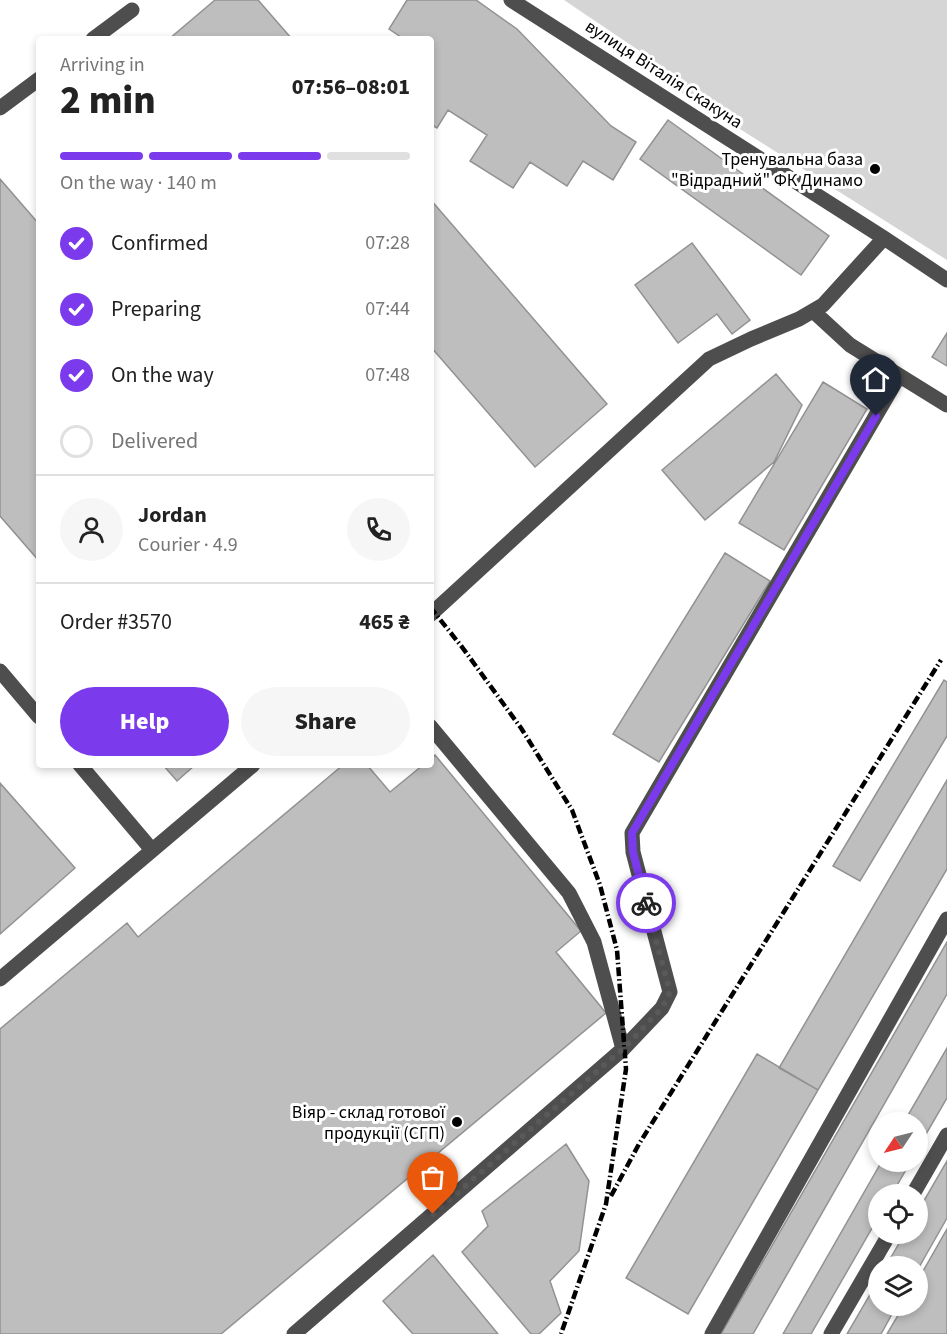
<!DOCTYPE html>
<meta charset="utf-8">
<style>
body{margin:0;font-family:"Source Sans 3",sans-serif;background:#f6f6f6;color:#222;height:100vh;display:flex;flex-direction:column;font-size:22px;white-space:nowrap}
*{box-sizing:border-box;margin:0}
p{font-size:20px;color:#767676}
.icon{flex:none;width:33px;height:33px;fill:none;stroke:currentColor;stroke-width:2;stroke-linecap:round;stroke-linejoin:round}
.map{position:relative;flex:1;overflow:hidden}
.side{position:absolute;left:36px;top:36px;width:398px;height:732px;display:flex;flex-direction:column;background:#fff;border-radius:6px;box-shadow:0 3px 9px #0003}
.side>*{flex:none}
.needle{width:39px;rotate:235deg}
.controls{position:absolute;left:868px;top:1112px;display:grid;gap:12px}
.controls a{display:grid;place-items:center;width:60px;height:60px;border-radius:50%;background:#fff;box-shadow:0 3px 9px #0003;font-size:30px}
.pin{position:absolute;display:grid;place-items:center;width:51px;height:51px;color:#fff;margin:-62px -26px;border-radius:50% 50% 50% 0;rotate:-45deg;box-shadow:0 0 6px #0007}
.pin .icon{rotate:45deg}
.courier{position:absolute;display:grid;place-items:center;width:60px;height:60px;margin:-30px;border:4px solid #7c3aed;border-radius:50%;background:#fff;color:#222;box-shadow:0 2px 8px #0007}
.headline em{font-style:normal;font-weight:800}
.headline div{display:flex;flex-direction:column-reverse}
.headline{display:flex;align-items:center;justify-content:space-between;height:102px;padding:0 24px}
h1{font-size:39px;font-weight:800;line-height:45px}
.bar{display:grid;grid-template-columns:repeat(4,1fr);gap:9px 6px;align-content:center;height:72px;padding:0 24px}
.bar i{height:8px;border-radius:4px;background:#e0e0e0}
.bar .on{background:#7c3aed}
.bar p{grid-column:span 4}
.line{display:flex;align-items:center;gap:15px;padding:0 24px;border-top:2px solid #e0e0e0}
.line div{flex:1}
.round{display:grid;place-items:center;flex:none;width:63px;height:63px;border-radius:32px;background:#f6f6f6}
ol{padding:0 24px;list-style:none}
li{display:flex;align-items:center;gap:18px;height:66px}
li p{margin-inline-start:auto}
li .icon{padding:6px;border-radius:50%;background:#7c3aed;color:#fff;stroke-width:4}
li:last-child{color:#767676}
li i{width:33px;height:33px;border:3px solid #e0e0e0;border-radius:50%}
.button{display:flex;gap:12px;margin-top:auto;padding:12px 24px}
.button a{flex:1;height:69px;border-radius:36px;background:#7c3aed;color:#fff;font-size:24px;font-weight:800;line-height:69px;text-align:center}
.button a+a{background:#f6f6f6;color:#222}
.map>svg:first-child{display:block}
</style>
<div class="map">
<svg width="947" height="1334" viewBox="0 0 947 1334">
<rect width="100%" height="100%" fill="#fff"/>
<path fill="#d5d5d5" d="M564,0H947V260L659,78L650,58Z"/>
<path fill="#bebebe" stroke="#929292" stroke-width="1.5" d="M215,0H258L292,39H169Z
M407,0H476L517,29L611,126L636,142L613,180L583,161L567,186L530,162L513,188L470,161L487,135L448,110L437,128L430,124V39H404L389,29Z
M668,120L829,236L801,275L640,159Z
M0,179L39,224V561L0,516Z
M430,199L607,404L535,467L430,346Z
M692,243L750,320L732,334L717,314L678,343L635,285Z
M947,333V366L932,357Z
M776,374L802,405L774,462L705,520L662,470Z
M823,382L867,409L784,550L739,523Z
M725,553L770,581L659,762L613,734Z
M944,680L947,682V736L860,881L833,866Z
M435,755L581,931L556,952L606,1013L221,1334H0V1029L127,923L138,937L343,765H367L390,792L423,765H430V759Z
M163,765H195L177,781Z
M947,780V869L818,1090L779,1068Z
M0,783L75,868L0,934Z
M947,942V994L753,1334H721Z
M947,1048V1098L918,1148V1122H904Z
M757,1054L818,1090L688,1314L626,1278Z
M566,1144L589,1181L579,1251L550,1281L561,1313L539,1334H531L462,1252L488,1226L482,1211Z
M882,1161H911L892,1194H879V1216L811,1334H783Z
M947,1161V1218L918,1269V1266H886L905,1233H918V1211Z
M947,1229V1334H887L904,1305H918V1280Z
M433,1255L498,1334H413L383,1301Z
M879,1279V1305H897L881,1334H847Z"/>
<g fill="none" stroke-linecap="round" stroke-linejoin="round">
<path stroke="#4e4e4e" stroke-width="15" d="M511,0L884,238L947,280
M93,39L132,10
M0,108L39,79
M813,311L850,345L947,405
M430,615L709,359L751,339L799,319L823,305L884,238
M0,671L39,717
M430,726L569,893L594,942L623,1049
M80,765L152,850
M0,979L253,765
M913,1194L947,1135
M294,1334L623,1049L662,1008L670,992L633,852L632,833L899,376
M712,1334L947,919
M831,1334L890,1233"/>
<path stroke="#000" stroke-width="4.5" stroke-dasharray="9 3 1.5 3" stroke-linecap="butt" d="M430,607L462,647L521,728L572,810L600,885L617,950L626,1069L606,1204L561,1334
M611,1196L639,1144L941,660"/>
</g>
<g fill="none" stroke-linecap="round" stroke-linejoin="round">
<path stroke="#595959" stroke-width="6" stroke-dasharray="0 10.8" d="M433,1214L625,1047L662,1008L670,992L646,903"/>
<path stroke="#7c3aed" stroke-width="8" d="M646,903L633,852L632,833L876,416"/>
</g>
<g fill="#000" stroke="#fff" stroke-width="2">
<circle cx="875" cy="169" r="6"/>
<circle cx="457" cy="1122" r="6"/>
</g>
<g text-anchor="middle" stroke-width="6" stroke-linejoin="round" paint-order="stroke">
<g font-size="18" fill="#000" stroke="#fff">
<text transform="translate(664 74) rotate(33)" y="6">вулиця Віталія Скакуна</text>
</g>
<g font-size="18" fill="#000" stroke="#fff" text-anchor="end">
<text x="863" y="165">Тренувальна база<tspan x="863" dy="21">"Відрадний" ФК Динамо</tspan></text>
<text x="445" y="1118">Віяр - склад готової<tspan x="445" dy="21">продукції (СГП)</tspan></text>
</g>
</g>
</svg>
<div class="controls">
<a><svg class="needle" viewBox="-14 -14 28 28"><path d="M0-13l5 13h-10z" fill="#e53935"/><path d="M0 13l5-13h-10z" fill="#767676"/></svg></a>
<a><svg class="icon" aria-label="locate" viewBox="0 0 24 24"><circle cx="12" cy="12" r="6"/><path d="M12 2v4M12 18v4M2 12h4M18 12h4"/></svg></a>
<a><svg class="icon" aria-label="layers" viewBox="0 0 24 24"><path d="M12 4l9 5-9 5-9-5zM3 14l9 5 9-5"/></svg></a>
</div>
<div class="pin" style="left:433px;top:1214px;background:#ea580c"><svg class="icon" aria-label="bag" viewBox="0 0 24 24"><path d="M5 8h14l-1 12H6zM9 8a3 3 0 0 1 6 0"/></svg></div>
<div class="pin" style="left:876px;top:416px;background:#1f2937"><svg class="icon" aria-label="home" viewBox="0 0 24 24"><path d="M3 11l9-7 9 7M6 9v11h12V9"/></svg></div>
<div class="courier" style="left:646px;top:903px"><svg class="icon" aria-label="bike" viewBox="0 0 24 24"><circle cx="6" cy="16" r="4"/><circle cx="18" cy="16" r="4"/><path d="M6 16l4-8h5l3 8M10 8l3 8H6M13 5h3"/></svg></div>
<section class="side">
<div class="headline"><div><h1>2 min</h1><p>Arriving in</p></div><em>07:56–08:01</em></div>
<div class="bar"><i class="on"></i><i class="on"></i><i class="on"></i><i></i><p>On the way · 140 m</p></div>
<ol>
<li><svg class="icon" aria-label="check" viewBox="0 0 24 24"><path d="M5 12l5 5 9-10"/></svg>Confirmed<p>07:28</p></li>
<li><svg class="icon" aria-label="check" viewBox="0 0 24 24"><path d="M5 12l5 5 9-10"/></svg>Preparing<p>07:44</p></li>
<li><svg class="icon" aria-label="check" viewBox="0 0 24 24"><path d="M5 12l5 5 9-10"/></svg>On the way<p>07:48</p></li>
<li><i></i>Delivered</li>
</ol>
<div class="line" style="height:108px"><a class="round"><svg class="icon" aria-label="person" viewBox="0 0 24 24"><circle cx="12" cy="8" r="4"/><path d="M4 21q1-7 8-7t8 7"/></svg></a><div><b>Jordan</b><p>Courier · 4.9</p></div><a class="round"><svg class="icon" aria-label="phone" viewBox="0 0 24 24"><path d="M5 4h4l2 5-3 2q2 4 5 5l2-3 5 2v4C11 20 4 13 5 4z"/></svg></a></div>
<div class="line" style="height:78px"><div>Order #3570</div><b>465 ₴</b></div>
<div class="button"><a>Help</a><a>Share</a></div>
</section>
</div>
